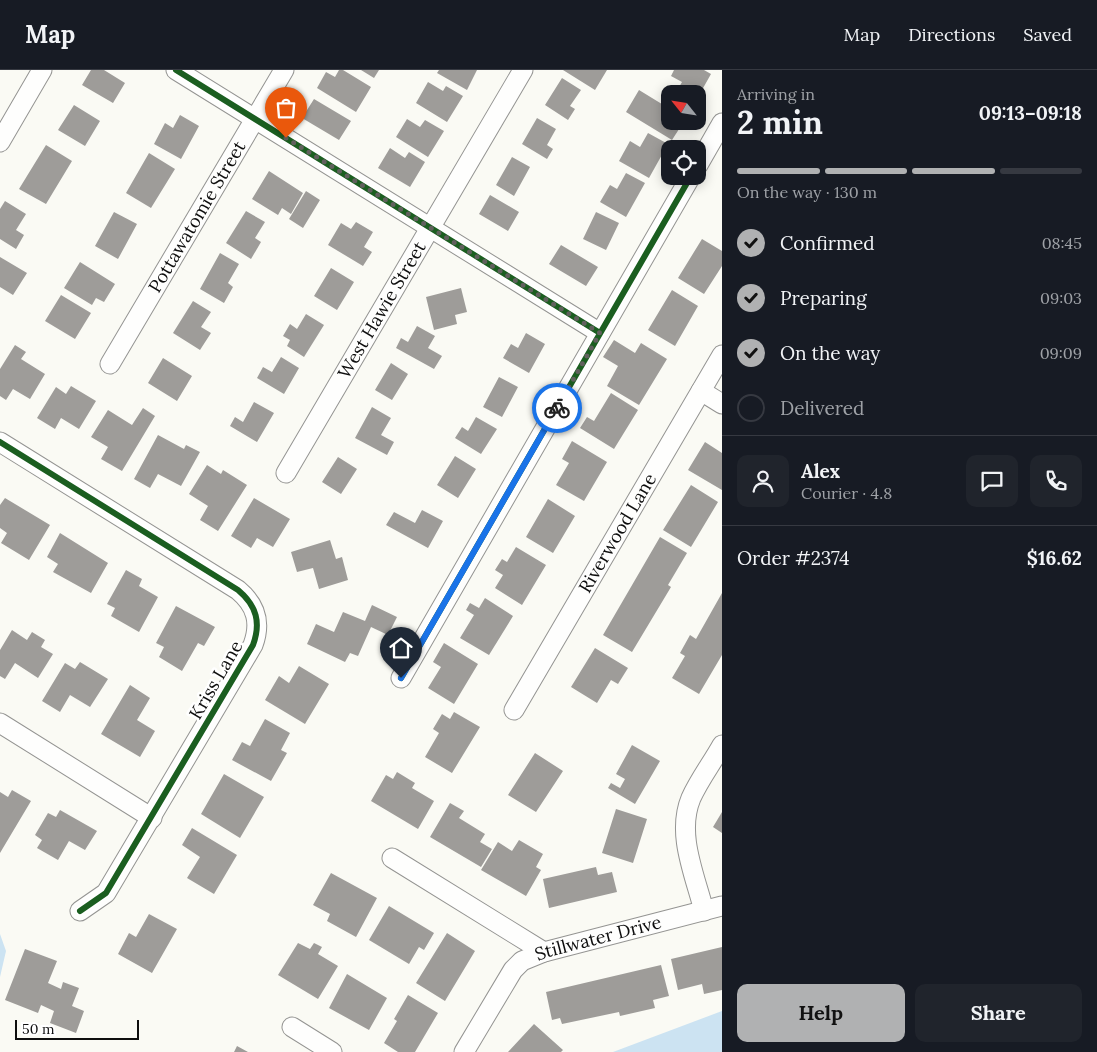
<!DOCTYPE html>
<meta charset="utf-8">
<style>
body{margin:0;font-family:Lora,serif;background:#20242c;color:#f1f3f6;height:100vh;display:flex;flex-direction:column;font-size:19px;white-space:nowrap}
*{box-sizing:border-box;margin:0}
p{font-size:16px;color:#9ea1a6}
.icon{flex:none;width:28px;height:28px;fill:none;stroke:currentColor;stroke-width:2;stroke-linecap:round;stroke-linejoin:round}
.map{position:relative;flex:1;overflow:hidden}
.panel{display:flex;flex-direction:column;background:#171b24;width:375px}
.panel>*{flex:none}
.needle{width:32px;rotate:300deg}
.fabs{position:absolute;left:661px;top:15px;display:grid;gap:10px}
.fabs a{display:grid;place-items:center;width:45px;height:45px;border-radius:10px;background:#171b24;box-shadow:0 2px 12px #0003;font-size:25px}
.scale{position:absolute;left:15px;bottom:12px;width:124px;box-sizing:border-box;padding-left:5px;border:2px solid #0e0e0e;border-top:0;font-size:14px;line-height:18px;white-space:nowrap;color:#0e0e0e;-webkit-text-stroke:4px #fff;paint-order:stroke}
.pin{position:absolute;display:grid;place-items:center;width:42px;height:42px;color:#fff;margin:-51px -21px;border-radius:50% 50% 50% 0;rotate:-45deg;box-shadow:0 0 5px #0007}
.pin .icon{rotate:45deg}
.courier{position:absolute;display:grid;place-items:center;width:50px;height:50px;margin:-25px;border:4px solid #1a73e8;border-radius:50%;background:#fff;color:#222;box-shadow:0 1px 6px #0007}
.head em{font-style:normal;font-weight:700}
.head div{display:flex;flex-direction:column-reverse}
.head{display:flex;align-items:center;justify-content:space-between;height:85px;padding:0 15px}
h1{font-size:32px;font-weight:700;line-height:38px}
.bar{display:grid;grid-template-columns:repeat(4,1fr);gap:8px 5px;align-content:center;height:60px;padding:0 15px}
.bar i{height:6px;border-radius:4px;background:#363941}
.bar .selected{background:#b0b1b2}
.bar p{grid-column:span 4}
.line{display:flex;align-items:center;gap:12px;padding:0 15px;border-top:1px solid #363941}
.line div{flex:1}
.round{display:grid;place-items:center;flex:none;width:52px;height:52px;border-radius:10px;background:#20242c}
ol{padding:0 15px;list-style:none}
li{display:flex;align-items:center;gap:15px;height:55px}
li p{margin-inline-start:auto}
li .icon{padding:5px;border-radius:50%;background:#b0b1b2;color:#111;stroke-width:4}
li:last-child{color:#9ea1a6}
li i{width:28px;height:28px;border:2px solid #363941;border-radius:50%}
.primary-button{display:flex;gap:10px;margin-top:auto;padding:10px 15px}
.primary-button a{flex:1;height:58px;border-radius:10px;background:#b0b1b2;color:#111;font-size:20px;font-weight:700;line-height:58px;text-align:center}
.primary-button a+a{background:#20242c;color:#f1f3f6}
header{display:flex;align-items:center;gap:30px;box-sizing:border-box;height:70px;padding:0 25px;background:#171b24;border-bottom:1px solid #363941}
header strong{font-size:24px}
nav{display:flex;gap:28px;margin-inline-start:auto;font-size:18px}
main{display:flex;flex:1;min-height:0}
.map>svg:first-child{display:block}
</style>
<header>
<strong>Map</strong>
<nav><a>Map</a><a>Directions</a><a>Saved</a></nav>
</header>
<main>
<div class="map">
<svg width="722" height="982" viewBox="0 0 722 982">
<rect width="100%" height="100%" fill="#fafaf4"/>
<path fill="#cce3f2" d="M0,864L6,881L0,907Z
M722,941V982H613Z"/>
<path fill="#9e9c99" d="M91,0H104L125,13L113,33L82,15Z
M339,0H343L371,17L356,42L317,18L326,2L335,7Z
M361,0H379L374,8Z
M439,0H477L467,20L437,3Z
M563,0H607L595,20Z
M674,0H704L711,4L698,27V24H687L678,19L682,12L671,6Z
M562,8L581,20L570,36L575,39L568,50L545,35Z
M428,12L443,21L446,16L463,26L447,52L416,33Z
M639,20L670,39V51L681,56L672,70L626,42Z
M314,29L351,51L339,70L302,48Z
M74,35L100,51L85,76L58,60Z
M180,45L199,56L181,89L154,74L165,53L173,58Z
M537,48L556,59L547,75L553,79L547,89L522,74Z
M407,49L420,57L425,50L444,61L428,87L396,67Z
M648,63L668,74L649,108L619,91L630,71L640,77Z
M46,75L72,91L46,134L19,119Z
M390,78L405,88L409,82L425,92L410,117L378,98Z
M149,83L175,99L151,138L126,123Z
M512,87L530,97L514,126L496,115Z
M269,101L303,123L291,144L282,138L278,145L252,129Z
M626,103L645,113L626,147L600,132L610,115L617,119Z
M306,121L320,130L303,158L289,149Z
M490,125L519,142L508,161L479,144Z
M5,131L26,144L16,160L24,165L16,179L0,169V139Z
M246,141L265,152L255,168L261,172L251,189L226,173Z
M114,142L137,154L118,189L95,176Z
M596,142L619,153L606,180L583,169Z
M356,152L373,162L364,177L372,182L363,196L328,175L341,153L351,159Z
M702,169L722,181V196L704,224L678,208Z
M561,175L598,197L586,216L549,194Z
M220,183L239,194L228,213L233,217L224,233L200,219Z
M0,187L27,203L13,225L0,217Z
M80,192L115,214L104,232L96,228L92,235L64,218Z
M331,198L354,212L337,240L314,226Z
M461,218L467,242L455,245L457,254L434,260L426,227Z
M672,220L698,236L675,276L648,260Z
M61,225L91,243L75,269L45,251Z
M193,231L211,242L201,257L211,263L200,280L173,263Z
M306,244L324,255L304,287L287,276L290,270L283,266L290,254L297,259Z
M417,256L435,266L428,278L442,286L434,299L396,278L401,268L408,272Z
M526,263L545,274L529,303L503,288L511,274L518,278Z
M614,270L635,283L641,273L667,289L639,335L607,316L618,296L603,287Z
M15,275L26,282L21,289L45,304L30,329L13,319L6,330L0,326V299Z
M281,287L299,298L284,324L257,308L263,297L272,302Z
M163,288L192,306L177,331L148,313Z
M391,293L408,304L392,330L375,320Z
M499,307L518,317L502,347L483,337Z
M71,316L96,331L79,359L61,348L55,359L37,348L56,317L66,324Z
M611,323L638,340L614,379L580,358L587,347L594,351Z
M254,332L274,343L257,372L230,356L235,347L243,352Z
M372,337L391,348L381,365L394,372L387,385L355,368Z
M143,338L155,346L122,401L101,389L108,377L91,367L108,340L132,355Z
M476,347L497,359L481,384L455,368L462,357L468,361Z
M158,365L184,379L186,375L200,382L181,416L158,404L150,418L134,409Z
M572,371L607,392L584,431L556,415L569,393L562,389Z
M705,372L722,383V420L688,400Z
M455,386L476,399L458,428L437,415Z
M338,387L357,399L341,424L322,412Z
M207,395L221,404L223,400L247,415L218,461L200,450L208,436L189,424Z
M691,415L718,432L691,477L663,460Z
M5,428L50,455L29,490L1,473L7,463L0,458V435Z
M254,428L290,449L273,477L257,468L251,478L231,466Z
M548,429L575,446L553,483L526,467Z
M422,440L443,451L428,478L386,455L394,442L415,453Z
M60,463L108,493L91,523L53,502L58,494L47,487Z
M660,467L687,483L668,515L671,517L632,582L603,565Z
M330,470L336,489L342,487L348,510L319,519L313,498L297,502L291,482Z
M516,477L546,495L522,535L495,518L503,505L495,500L502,489L507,492Z
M126,500L142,509L139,516L158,527L139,562L111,546L115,538L107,534Z
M722,523V585L699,624L672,608L685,586L680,583L690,565L696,569Z
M485,528L513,546L489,585L460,568L474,545L466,540L470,533L479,538Z
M372,535L397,547L388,565L371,557L358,586L350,583L345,592L307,574L316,554L334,562L343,542L365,551Z
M176,536L215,557L204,576L198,573L182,601L159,587L164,577L156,573Z
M12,560L27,570L32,562L45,570L41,577L53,584L38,608L15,593L5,609L0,606V580Z
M444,573L478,594L454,634L428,618L441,597L433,592Z
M595,578L628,598L618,614L611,610L597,633L571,617Z
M80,592L108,609L90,637L70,625L60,642L42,631L65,593L75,599Z
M299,596L329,614L305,654L265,630L279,606L289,613Z
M130,615L150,628L137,650L155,661L140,687L101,664Z
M454,642L480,657L452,703L425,687L439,663L433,659L442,644L450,649Z
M265,649L290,663L281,680L287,683L271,711L232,690L242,672L250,676Z
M632,675L660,691L635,734L608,718L611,713L620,718L625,709L616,704Z
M535,683L563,701L536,742L508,725Z
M397,702L415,713L412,718L434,731L418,759L371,731L386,705L393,709Z
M224,704L264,727L240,768L201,744Z
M12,720L31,731L0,783V722L8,727Z
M450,733L464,741L459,748L485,764L480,772L492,779L481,797L430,767Z
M616,739L647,749L633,793L602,783Z
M60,740L97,761L85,780L69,771L58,790L37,778L42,770L35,765L48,743L56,747Z
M722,742V763L713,757Z
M192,758L237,785L214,824L187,808L200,787L182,775Z
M519,770L543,784L536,797L541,800L526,826L481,800L498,772L512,781Z
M596,797L598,805L612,802L617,822L549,838L543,809Z
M331,803L377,828L356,867L327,851L330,844L313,835Z
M389,836L434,863L424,880L419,877L409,894L369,870Z
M149,844L177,859L152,903L118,884L129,863L136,867Z
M447,863L475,881L445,931L416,913Z
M298,873L310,879L314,873L322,877L318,884L338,896L318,929L278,905Z
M722,877V920L704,924L702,914L678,920L671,889Z
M25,879L57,891L48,913L61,919L63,912L79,918L72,936L84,941L76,963L50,953L54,941L41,935L38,943L5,930Z
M661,895L669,926L653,930L655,938L620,946L619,942L562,954L560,948L552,950L546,922Z
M347,904L387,928L369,960L329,938Z
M408,925L438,943L415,982H398L384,973L397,951L394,949Z
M534,954L563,980L561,982H508Z
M237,976L248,982H234Z"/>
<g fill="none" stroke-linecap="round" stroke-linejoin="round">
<defs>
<g id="minor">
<path d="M176,0L600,263"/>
<path d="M0,72L42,0"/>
<path d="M698,95L722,53"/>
<path id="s1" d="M110,294L284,0"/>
<path d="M701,321L722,334"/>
<path d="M0,372L238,520C257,536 261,553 253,575L106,823L80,841"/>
<path id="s2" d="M286,403L523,0"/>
<path d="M401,608L691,106"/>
<path id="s3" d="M514,640L722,285"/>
<path d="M0,653L152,748"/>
<path d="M392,788L544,882"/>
<path d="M704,841C695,805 676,764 691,728C699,710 712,693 722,675"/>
<path d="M292,957L332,982"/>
<path id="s4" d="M464,982L513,900L522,891L544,882L722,836"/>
</g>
</defs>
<use href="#minor" stroke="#949492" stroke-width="21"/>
<use href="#minor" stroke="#fefefd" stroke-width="19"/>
<defs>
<path id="cycleway" d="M176,0L600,263
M0,372L238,520C257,536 261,553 253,575L106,823L80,841
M401,608L691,106"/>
</defs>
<use href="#cycleway" stroke="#fff" stroke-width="9"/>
<use href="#cycleway" stroke="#1b5e20" stroke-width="6"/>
</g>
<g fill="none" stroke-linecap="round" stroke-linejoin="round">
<path stroke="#61615e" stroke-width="5" stroke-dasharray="0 9" d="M286,68L600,263L557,338"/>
<path stroke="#1a73e8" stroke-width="6" d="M401,608L557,338"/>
</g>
<g text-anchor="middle" stroke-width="5" stroke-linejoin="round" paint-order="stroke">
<g font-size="18" fill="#0e0e0e" stroke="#fff">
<text dy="6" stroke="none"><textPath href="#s1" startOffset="171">Pottawatomie Street</textPath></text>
<text dy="6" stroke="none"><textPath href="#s2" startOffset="189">West Hawie Street</textPath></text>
<text dy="6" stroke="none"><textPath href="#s3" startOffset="205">Riverwood Lane</textPath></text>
<text transform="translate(216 610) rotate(-60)" y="6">Kriss Lane</text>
<text dy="6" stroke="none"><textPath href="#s4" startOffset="188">Stillwater Drive</textPath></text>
</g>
</g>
</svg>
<div class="fabs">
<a><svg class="needle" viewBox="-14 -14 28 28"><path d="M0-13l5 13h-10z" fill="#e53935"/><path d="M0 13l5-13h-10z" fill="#9ea1a6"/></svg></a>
<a><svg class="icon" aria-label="locate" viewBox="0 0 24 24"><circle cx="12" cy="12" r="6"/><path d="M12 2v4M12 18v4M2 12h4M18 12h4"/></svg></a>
</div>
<div class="scale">50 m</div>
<div class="pin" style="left:286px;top:68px;background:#ea580c"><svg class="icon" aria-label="bag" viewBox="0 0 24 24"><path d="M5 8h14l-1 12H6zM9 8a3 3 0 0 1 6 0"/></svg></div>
<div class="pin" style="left:401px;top:608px;background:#1f2937"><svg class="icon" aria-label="home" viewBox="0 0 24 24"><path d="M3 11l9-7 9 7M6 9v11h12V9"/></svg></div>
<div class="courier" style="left:557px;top:338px"><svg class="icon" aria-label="bike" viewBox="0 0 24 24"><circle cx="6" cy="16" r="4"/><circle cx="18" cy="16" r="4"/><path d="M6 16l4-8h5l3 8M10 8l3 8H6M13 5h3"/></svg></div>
</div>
<section class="panel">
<div class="head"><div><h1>2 min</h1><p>Arriving in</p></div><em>09:13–09:18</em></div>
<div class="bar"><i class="selected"></i><i class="selected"></i><i class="selected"></i><i></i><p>On the way · 130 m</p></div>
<ol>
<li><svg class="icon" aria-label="check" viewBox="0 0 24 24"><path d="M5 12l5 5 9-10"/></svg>Confirmed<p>08:45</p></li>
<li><svg class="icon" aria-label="check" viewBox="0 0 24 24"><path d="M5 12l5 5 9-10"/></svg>Preparing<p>09:03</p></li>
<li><svg class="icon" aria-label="check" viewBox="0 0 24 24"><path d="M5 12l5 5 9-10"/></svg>On the way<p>09:09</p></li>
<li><i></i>Delivered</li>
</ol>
<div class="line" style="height:90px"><a class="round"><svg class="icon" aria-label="person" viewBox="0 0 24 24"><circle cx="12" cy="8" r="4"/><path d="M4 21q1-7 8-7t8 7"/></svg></a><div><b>Alex</b><p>Courier · 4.8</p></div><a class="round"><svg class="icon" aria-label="chat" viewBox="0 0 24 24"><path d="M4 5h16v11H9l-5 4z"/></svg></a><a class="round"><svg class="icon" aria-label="phone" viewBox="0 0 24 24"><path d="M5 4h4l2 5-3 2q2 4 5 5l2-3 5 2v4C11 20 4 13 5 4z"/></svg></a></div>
<div class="line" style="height:65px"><div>Order #2374</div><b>$16.62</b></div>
<div class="primary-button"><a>Help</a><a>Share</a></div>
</section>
</main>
